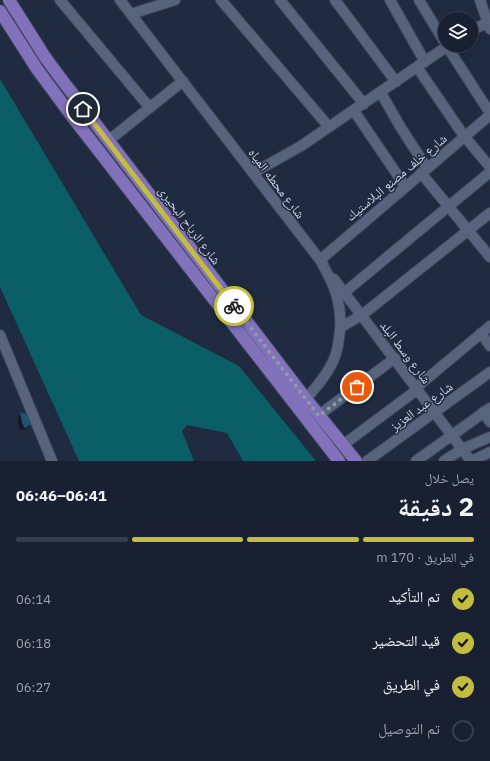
<!DOCTYPE html>
<html lang="ar">
<meta charset="utf-8">
<style>
body{margin:0;font-family:"IBM Plex Sans","Noto Naskh Arabic",sans-serif;background:#212839;color:#f1f3f6;direction:rtl;height:100vh;display:flex;flex-direction:column;font-size:15px;white-space:nowrap}
*{box-sizing:border-box;margin:0}
p{font-size:13px;color:#9fa3ab}
.icon{flex:none;width:22px;height:22px;fill:none;stroke:currentColor;stroke-width:2;stroke-linecap:round;stroke-linejoin:round}
.map{position:relative;height:461px;overflow:hidden;direction:ltr}
.drawer{display:flex;flex-direction:column;background:#182031;flex:1}
.drawer>*{flex:none}
.tools{position:absolute;left:438px;top:12px;display:grid;gap:8px}
.tools a{display:grid;place-items:center;width:40px;height:40px;border-radius:50%;background:#182031;box-shadow:0 4px 16px #0002,0 0 0 1px #363e4d;font-size:20px}
.pin{position:absolute;display:grid;place-items:center;width:34px;height:34px;color:#fff;margin:-17px;border:2px solid #fff;border-radius:50%;box-shadow:0 1px 4px #0007}
.courier{position:absolute;display:grid;place-items:center;width:40px;height:40px;margin:-20px;border:3px solid #c2bd3f;border-radius:50%;background:#fff;color:#222;box-shadow:0 1px 5px #0007}
.overview em{font-style:normal;font-weight:800}
.overview div{display:flex;flex-direction:column-reverse}
.overview{display:flex;align-items:center;justify-content:space-between;height:68px;padding:0 16px}
h1{font-size:26px;font-weight:800;line-height:30px}
.bar{display:grid;grid-template-columns:repeat(4,1fr);gap:6px 4px;align-content:center;height:48px;padding:0 16px}
.bar i{height:5px;border-radius:3px;background:#363e4d}
.bar .active{background:#c2bd3f}
.bar p{grid-column:span 4}
ol{padding:0 16px;list-style:none}
li{display:flex;align-items:center;gap:12px;height:44px}
li p{margin-inline-start:auto}
li .icon{padding:4px;border-radius:50%;background:#c2bd3f;color:#111;stroke-width:4}
li:last-child{color:#9fa3ab}
li i{width:22px;height:22px;border:2px solid #363e4d;border-radius:50%}
.map>svg:first-child{display:block}
</style>
<div class="map">
<svg width="490" height="461" viewBox="0 0 490 461">
<defs>
<filter id="shadow"><feDropShadow dx="-3" dy="3" stdDeviation="2" flood-color="#0009"/></filter>
</defs>
<rect width="100%" height="100%" fill="#202b41"/>
<path fill="#095f65" d="M0,79L141,315L239,366L316,461H243L227,433L187,425L182,431L194,461H79L0,287Z"/>
<path fill="#1b546f" filter="url(#shadow)" d="M20,412L28,415L31,424L25,428L22,423Z"/>
<g fill="none" stroke-linecap="round" stroke-linejoin="round">
<defs>
<path id="minor" d="M60,0L150,108
M120,0L320,260C335,285 344,308 339,338C338,348 335,359 330,367C324,379 314,389 306,399
M221,0L329,127
M280,0L364,104
M335,0L396,82
M390,0L425,62
M419,0L445,43
M480,0L490,29
M131,14L175,0
M471,31L490,21
M446,45L490,113
M417,67L464,136L490,167
M381,93L401,128L427,168
M354,111L405,186
M108,141L183,81
M253,173L301,146L449,45
M421,173L490,257
M323,264L320,260L490,115
M334,279L471,461
M345,292L490,172
M341,327L362,315L490,213
M481,333L490,346
M0,335L52,461
M417,387L490,326
M483,412L490,422
M319,415L395,358
M343,445L418,389
M367,461L490,372
M416,461L490,408
M444,461L462,449L490,437
M472,461L490,452"/>
<path id="major" d="M9,0L45,57L59,76L306,399L356,461
M0,11L37,69L71,115L339,461"/>
</defs>
<use href="#minor" stroke="#3d4558" stroke-width="12"/>
<use href="#major" stroke="#3d4558" stroke-width="14"/>
<use href="#minor" stroke="#58647e" stroke-width="10"/>
<use href="#major" stroke="#8172bb" stroke-width="12"/>
</g>
<g fill="none" stroke-linecap="round" stroke-linejoin="round">
<path stroke="#909aab" stroke-width="4" stroke-dasharray="0 7.2" d="M234,306L319,416L357,387"/>
<path stroke="#c2bd3f" stroke-width="5" d="M83,109L234,306"/>
</g>
<g text-anchor="middle" stroke-width="3" stroke-linejoin="round" paint-order="stroke">
<g font-size="13" fill="#cdd5e4" stroke="#202b41">
<text transform="translate(396 177) rotate(-40)" y="5">شارع خلف مصنع البلاستيك</text>
<text transform="translate(277 183) rotate(53)" y="5">شارع محطه المياه</text>
<text transform="translate(190 225) rotate(53)" y="5">شارع الرياح البحيرى</text>
<text transform="translate(406 352) rotate(53)" y="5">شارع وسط البلد</text>
<text transform="translate(421 406) rotate(-36)" y="5">شارع عبد العزيز</text>
</g>
</g>
</svg>
<div class="tools">
<a><svg class="icon" aria-label="layers" viewBox="0 0 24 24"><path d="M12 4l9 5-9 5-9-5zM3 14l9 5 9-5"/></svg></a>
</div>
<div class="pin" style="left:357px;top:387px;background:#ea580c"><svg class="icon" aria-label="bag" viewBox="0 0 24 24"><path d="M5 8h14l-1 12H6zM9 8a3 3 0 0 1 6 0"/></svg></div>
<div class="pin" style="left:83px;top:109px;background:#1f2937"><svg class="icon" aria-label="home" viewBox="0 0 24 24"><path d="M3 11l9-7 9 7M6 9v11h12V9"/></svg></div>
<div class="courier" style="left:234px;top:306px"><svg class="icon" aria-label="bike" viewBox="0 0 24 24"><circle cx="6" cy="16" r="4"/><circle cx="18" cy="16" r="4"/><path d="M6 16l4-8h5l3 8M10 8l3 8H6M13 5h3"/></svg></div>
</div>
<section class="drawer">
<div class="overview"><div><h1>2 دقيقة</h1><p>يصل خلال</p></div><em>06:41–06:46</em></div>
<div class="bar"><i class="active"></i><i class="active"></i><i class="active"></i><i></i><p>في الطريق · 170 m</p></div>
<ol>
<li><svg class="icon" aria-label="check" viewBox="0 0 24 24"><path d="M5 12l5 5 9-10"/></svg>تم التأكيد<p>06:14</p></li>
<li><svg class="icon" aria-label="check" viewBox="0 0 24 24"><path d="M5 12l5 5 9-10"/></svg>قيد التحضير<p>06:18</p></li>
<li><svg class="icon" aria-label="check" viewBox="0 0 24 24"><path d="M5 12l5 5 9-10"/></svg>في الطريق<p>06:27</p></li>
<li><i></i>تم التوصيل</li>
</ol>
</section>
